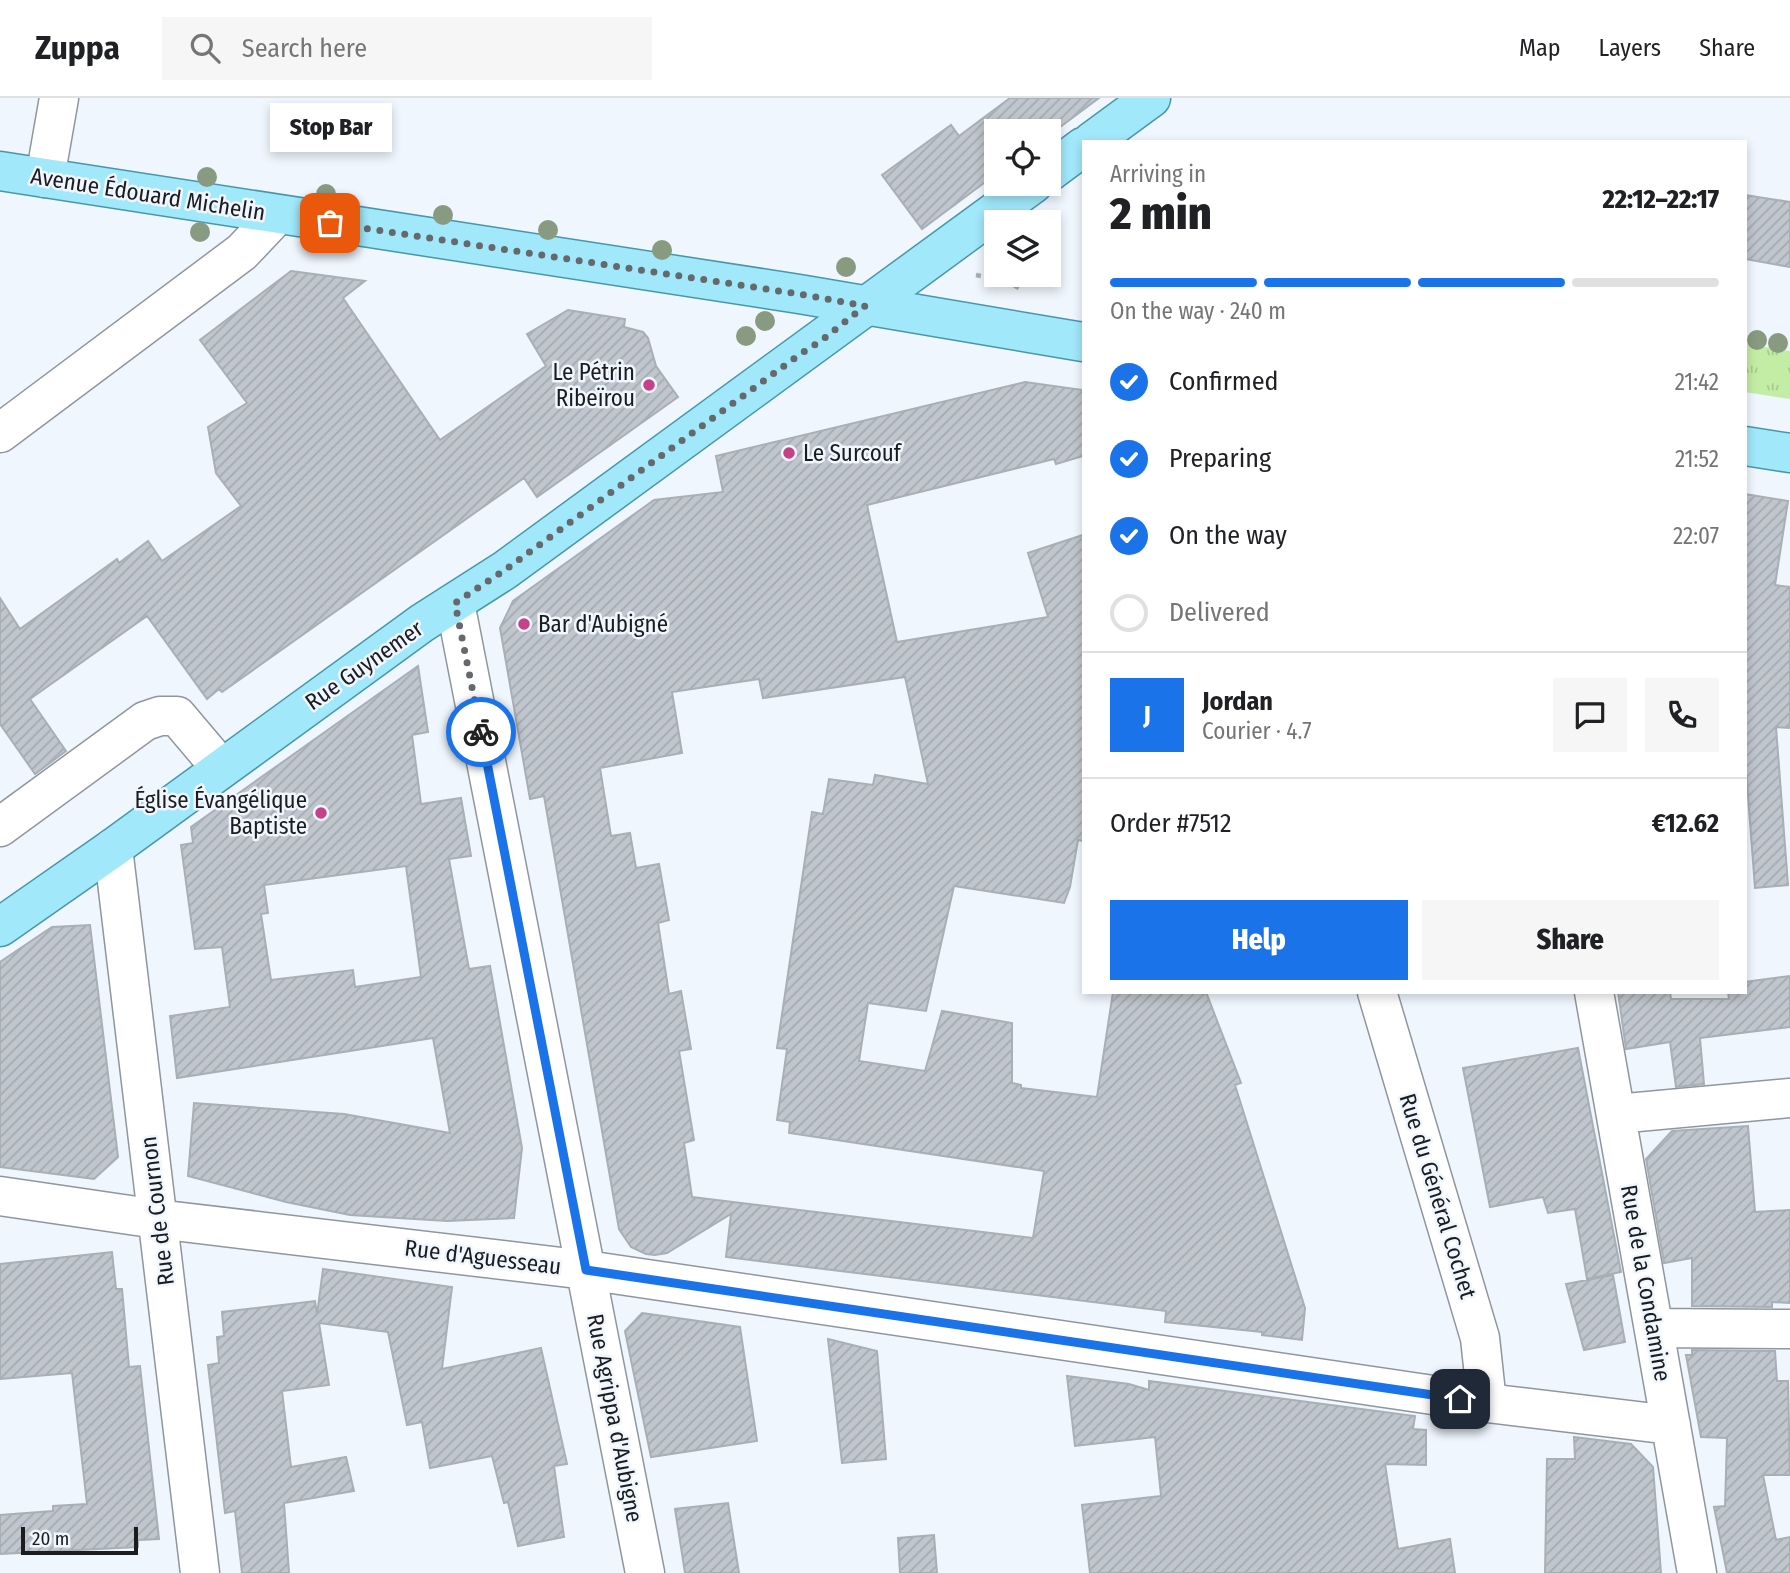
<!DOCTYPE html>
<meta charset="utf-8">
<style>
body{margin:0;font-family:"Fira Sans Condensed",sans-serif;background:#f6f6f6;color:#202124;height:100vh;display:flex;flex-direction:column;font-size:26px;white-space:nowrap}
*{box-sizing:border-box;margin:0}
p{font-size:23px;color:#757577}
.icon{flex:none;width:38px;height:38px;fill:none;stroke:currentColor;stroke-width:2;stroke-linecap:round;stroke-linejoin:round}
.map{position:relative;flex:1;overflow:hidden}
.drawer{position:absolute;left:1082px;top:42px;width:665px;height:854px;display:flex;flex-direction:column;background:#fff;border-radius:0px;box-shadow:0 4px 10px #0003}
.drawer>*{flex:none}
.buttons{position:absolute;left:984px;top:21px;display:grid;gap:14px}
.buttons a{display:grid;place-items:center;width:77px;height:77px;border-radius:0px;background:#fff;box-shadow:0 4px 10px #0003;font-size:35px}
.scale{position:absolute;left:21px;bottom:18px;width:117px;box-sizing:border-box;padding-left:7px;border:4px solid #1a1c1e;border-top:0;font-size:19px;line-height:24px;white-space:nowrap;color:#1a1c1e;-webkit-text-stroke:5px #eff6fd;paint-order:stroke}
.pin{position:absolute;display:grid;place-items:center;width:60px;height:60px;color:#fff;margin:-30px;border-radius:14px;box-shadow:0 4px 10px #0006}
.courier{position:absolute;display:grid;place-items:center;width:70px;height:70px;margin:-35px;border:5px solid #1a73e8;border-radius:50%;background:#fff;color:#222;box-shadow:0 2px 9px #0007}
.bubble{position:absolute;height:49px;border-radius:0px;background:#fff;box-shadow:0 4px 10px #0003;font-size:23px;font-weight:800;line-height:49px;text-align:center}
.head em{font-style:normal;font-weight:800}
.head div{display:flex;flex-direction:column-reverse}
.head{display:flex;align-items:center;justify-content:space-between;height:119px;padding:0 28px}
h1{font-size:46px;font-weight:800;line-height:52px}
.bar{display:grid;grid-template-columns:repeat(4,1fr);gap:10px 7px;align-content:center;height:84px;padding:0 28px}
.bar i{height:9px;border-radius:5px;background:#e0e0e0}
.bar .on{background:#1a73e8}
.bar p{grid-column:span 4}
.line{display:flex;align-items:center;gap:18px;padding:0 28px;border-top:2px solid #e0e0e0}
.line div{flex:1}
.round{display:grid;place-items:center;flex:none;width:74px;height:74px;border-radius:0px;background:#f6f6f6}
ol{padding:0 28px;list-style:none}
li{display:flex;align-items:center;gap:21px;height:77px}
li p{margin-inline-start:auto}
li .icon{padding:7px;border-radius:50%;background:#1a73e8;color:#fff;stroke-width:4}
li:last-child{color:#757577}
li i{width:38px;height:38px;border:4px solid #e0e0e0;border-radius:50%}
.primary-button{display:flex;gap:14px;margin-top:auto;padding:14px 28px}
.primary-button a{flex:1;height:80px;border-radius:0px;background:#1a73e8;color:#fff;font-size:28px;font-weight:800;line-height:80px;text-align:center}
.primary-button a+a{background:#f6f6f6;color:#202124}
header{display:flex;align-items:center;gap:42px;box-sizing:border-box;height:98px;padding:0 35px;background:#fff;border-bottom:2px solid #e0e0e0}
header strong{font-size:33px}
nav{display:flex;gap:38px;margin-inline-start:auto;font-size:24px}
.search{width:490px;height:63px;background:#f6f6f6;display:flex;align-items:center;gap:18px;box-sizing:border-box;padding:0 24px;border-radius:0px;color:#757577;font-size:26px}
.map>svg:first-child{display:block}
</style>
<header>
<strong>Zuppa</strong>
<div class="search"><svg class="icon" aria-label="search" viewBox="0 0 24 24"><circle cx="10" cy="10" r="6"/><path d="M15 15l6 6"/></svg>Search here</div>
<nav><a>Map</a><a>Layers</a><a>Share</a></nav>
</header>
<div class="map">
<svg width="1790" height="1475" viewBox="0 0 1790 1475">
<defs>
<pattern id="grass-tufts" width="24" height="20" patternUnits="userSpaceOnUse" patternTransform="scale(1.75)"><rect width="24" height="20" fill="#c3eda4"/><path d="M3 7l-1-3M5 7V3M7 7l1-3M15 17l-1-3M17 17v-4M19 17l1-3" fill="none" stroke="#a7cb8d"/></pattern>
<pattern id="building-hatch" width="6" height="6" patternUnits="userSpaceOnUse" patternTransform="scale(1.75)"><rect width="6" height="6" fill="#c0c6cd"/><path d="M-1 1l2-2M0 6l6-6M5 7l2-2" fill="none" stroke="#a4aab0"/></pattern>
</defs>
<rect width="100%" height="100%" fill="#eff6fd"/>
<path fill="url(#grass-tufts)" d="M1745,246L1790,253V301L1745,294Z"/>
<path fill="url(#building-hatch)" stroke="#a8afb5" stroke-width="2" fill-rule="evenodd" d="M1010,0H1099L1048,38V33H996V76L922,131L882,77L951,27L959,38Z
M1745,97L1790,104V169L1745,161Z
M291,173L365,183L343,200L440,342L546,268L527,236L568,212L625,221L624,229L643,234L648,240L656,268L678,299L537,399L524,380L222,594L219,591L207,601L147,518L30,601L66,653L35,676L0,626V500L20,531L117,461L119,465L148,443L162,463L241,408L216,375L208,329L247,305L200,242Z
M1025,284L1083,292V358L1056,366L1054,361L867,407L897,544L1048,519L1028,455L1083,437V743L1078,742L1070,789L1064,805L954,788L926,913L868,905L859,963L925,973L942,913L1012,925V985L1021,987V990L1097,999L1113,894H1206L1241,985L1235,987L1305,1210L1302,1242L1262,1237V1234L1165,1224L1166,1213L726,1159L731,1116L667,1155L655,1157L646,1156L631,1149L619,1131L544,698L530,701L500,530L513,503L654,402L723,394L716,358ZM905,579L928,686L875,677L873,687L829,681L823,716L812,714L777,950L787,951L777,1022L790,1024L789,1035L1044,1073L1033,1140L692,1099L684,1045L694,1042L679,953L691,951L681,893L669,896L658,825L669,822L659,766L636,770L630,735L611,738L600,670L682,655L672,594L759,581L763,600Z
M1745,396L1788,403L1775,487L1790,489V630L1776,629L1788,787L1755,790L1745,658Z
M418,568L428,634L412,637L421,706L461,700L471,758L449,761L469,871L490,868L522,1050L514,1120L447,1123L350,1117L286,1104L188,1078L194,1005L344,1016L450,1035L433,940L177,980L170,918L230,909L222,849L195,851L181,747L193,745L191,729ZM406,768L421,879L355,889L353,872L271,882L261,816L268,815L264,787Z
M90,827L118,1059L94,1081L0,1069V864L52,829Z
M1790,878V929L1700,940L1704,986L1676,989L1670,944L1626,951L1618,894H1670L1671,901H1729L1728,894H1745V884Z
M1578,950L1621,1174L1587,1181L1575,1111L1548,1115L1543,1099L1490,1109L1463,970Z
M1748,1028L1755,1114L1790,1112V1205L1772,1204V1209L1692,1208V1160L1664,1165L1646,1061L1672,1033Z
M112,1154L116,1191H122L129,1269L140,1268L159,1441L138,1442V1449L0,1456V1417L53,1413V1408L87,1406L72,1275L0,1281V1166Z
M323,1171L452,1189L442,1271L541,1250L567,1366L554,1368L564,1439L518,1448L508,1404L504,1405L492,1358L430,1370L422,1324L407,1327L388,1234L319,1225L329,1287L282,1293L291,1369L346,1359L354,1393L284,1405L289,1475H242L235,1413L225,1415L208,1267L219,1265L217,1239L224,1238L222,1214L315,1203L317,1217Z
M1613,1177L1625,1244L1584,1252L1566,1186Z
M642,1215L740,1229L757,1343L651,1359L625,1233Z
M828,1241L877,1253L886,1361L842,1365Z
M1692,1252L1775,1253L1777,1283H1788L1790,1377H1763L1776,1442L1790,1439V1475H1727L1714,1409L1725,1408L1727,1340L1701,1339L1686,1257H1692Z
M1067,1278L1129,1286L1149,1292V1283L1415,1318L1413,1331L1426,1332V1367L1385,1366L1398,1451L1450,1441L1455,1475H1090L1082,1407L1161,1398L1155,1339L1075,1348Z
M1574,1339L1631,1346L1653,1369L1661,1475H1545L1547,1361H1575Z
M728,1405L739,1475H685L675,1411Z
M934,1437L937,1475H900L898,1440Z"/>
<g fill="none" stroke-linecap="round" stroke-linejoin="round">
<defs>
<path id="minor" d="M45,80L59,0
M0,335L242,154L277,117
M455,505L645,1475
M0,729L145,623L160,618H177L221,670
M113,750L200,1475
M1377,894L1480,1240L1487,1305
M1594,894L1697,1475
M1616,1016L1790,1000
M0,1098L157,1121L586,1172L1487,1305L1671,1327
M1654,1230L1790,1231"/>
<path id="major" d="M1091,44L1151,0
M0,73L799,196L1083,244
M1048,75L1083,49
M1745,348L1790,355
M0,829L113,750L422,525L505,472L1033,86"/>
</defs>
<use href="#minor" stroke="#90969d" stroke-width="41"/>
<use href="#major" stroke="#4896aa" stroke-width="41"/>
<path stroke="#aaafb4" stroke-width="4.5" stroke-dasharray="5 5" stroke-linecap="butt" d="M976,177L1004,183L1021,191"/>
<use href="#minor" stroke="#fff" stroke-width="38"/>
<use href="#major" stroke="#a0e8fa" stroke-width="38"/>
</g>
<g fill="#889b80">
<circle cx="207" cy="79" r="10"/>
<circle cx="326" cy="96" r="10"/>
<circle cx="443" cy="117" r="10"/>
<circle cx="548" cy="132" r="10"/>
<circle cx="200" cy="134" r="10"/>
<circle cx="662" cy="152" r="10"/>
<circle cx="846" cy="169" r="10"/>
<circle cx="765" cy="223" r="10"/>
<circle cx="746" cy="238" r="10"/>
<circle cx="1757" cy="242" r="10"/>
<circle cx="1778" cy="245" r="10"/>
</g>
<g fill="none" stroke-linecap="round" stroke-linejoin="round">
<path stroke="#65686c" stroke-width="7" stroke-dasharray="0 12.6" d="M330,125L799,196L865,208L822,242L799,257L505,472L455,505L481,634"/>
<path stroke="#1a73e8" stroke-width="9" d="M481,634L586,1172L1460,1301"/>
</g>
<g fill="#c54288" stroke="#eff6fd" stroke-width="2.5">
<circle cx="649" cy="287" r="7"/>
<circle cx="789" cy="355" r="7"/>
<circle cx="524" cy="526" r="7"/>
<circle cx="321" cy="715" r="7"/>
</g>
<g text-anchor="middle" stroke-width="5" stroke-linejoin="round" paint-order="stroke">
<g font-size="23" fill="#1a1c1e" stroke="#eff6fd">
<text transform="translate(148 96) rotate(9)" y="8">Avenue Édouard Michelin</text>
<text transform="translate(364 567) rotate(-35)" y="8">Rue Guynemer</text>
<text transform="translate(1438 1098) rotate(73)" y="8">Rue du Général Cochet</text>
<text transform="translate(157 1113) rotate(-97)" y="8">Rue de Cournon</text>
<text transform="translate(483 1159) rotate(7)" y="8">Rue d'Aguesseau</text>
<text transform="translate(1646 1185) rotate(80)" y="8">Rue de la Condamine</text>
<text transform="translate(615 1320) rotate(79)" y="8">Rue Agrippa d'Aubigne</text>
</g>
<g font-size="23" fill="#1a1c1e" stroke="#eff6fd" text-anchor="end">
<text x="635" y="282">Le Pétrin<tspan x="635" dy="26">Ribeïrou</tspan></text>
<text x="803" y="363" text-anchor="start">Le Surcouf</text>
<text x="538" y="534" text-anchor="start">Bar d'Aubigné</text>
<text x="307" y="710">Église Évangélique<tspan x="307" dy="26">Baptiste</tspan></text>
</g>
</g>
</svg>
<div class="buttons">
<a><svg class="icon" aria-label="locate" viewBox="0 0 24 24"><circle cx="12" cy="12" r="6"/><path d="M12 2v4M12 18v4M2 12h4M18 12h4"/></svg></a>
<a><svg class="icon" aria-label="layers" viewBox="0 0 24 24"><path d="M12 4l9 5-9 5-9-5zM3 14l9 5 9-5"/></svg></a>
</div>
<div class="scale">20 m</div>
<div class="pin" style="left:330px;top:125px;background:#ea580c"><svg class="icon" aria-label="bag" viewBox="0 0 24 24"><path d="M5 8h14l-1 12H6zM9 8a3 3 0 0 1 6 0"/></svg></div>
<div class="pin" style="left:1460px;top:1301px;background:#1f2937"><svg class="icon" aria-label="home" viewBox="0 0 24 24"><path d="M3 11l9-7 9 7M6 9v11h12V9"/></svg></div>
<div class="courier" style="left:481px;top:634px"><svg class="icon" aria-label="bike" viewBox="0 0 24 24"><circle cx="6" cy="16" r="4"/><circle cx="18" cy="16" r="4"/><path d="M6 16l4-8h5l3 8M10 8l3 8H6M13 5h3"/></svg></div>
<div class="bubble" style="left:270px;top:5px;width:122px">Stop Bar</div>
<section class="drawer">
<div class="head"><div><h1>2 min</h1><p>Arriving in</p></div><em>22:12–22:17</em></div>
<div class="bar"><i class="on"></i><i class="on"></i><i class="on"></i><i></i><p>On the way · 240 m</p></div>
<ol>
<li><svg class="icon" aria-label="check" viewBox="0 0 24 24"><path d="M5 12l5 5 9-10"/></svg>Confirmed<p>21:42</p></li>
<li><svg class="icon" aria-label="check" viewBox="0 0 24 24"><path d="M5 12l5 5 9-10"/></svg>Preparing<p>21:52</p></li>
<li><svg class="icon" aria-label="check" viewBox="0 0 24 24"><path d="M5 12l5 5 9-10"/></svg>On the way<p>22:07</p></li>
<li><i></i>Delivered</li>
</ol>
<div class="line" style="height:126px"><b class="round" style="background:#1a73e8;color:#fff">J</b><div><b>Jordan</b><p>Courier · 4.7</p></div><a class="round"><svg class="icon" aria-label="chat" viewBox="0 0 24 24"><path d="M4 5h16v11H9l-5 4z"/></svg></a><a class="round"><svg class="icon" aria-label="phone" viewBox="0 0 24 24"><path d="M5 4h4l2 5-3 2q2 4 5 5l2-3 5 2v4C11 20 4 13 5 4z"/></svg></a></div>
<div class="line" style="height:91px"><div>Order #7512</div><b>€12.62</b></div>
<div class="primary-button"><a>Help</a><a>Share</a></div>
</section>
</div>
